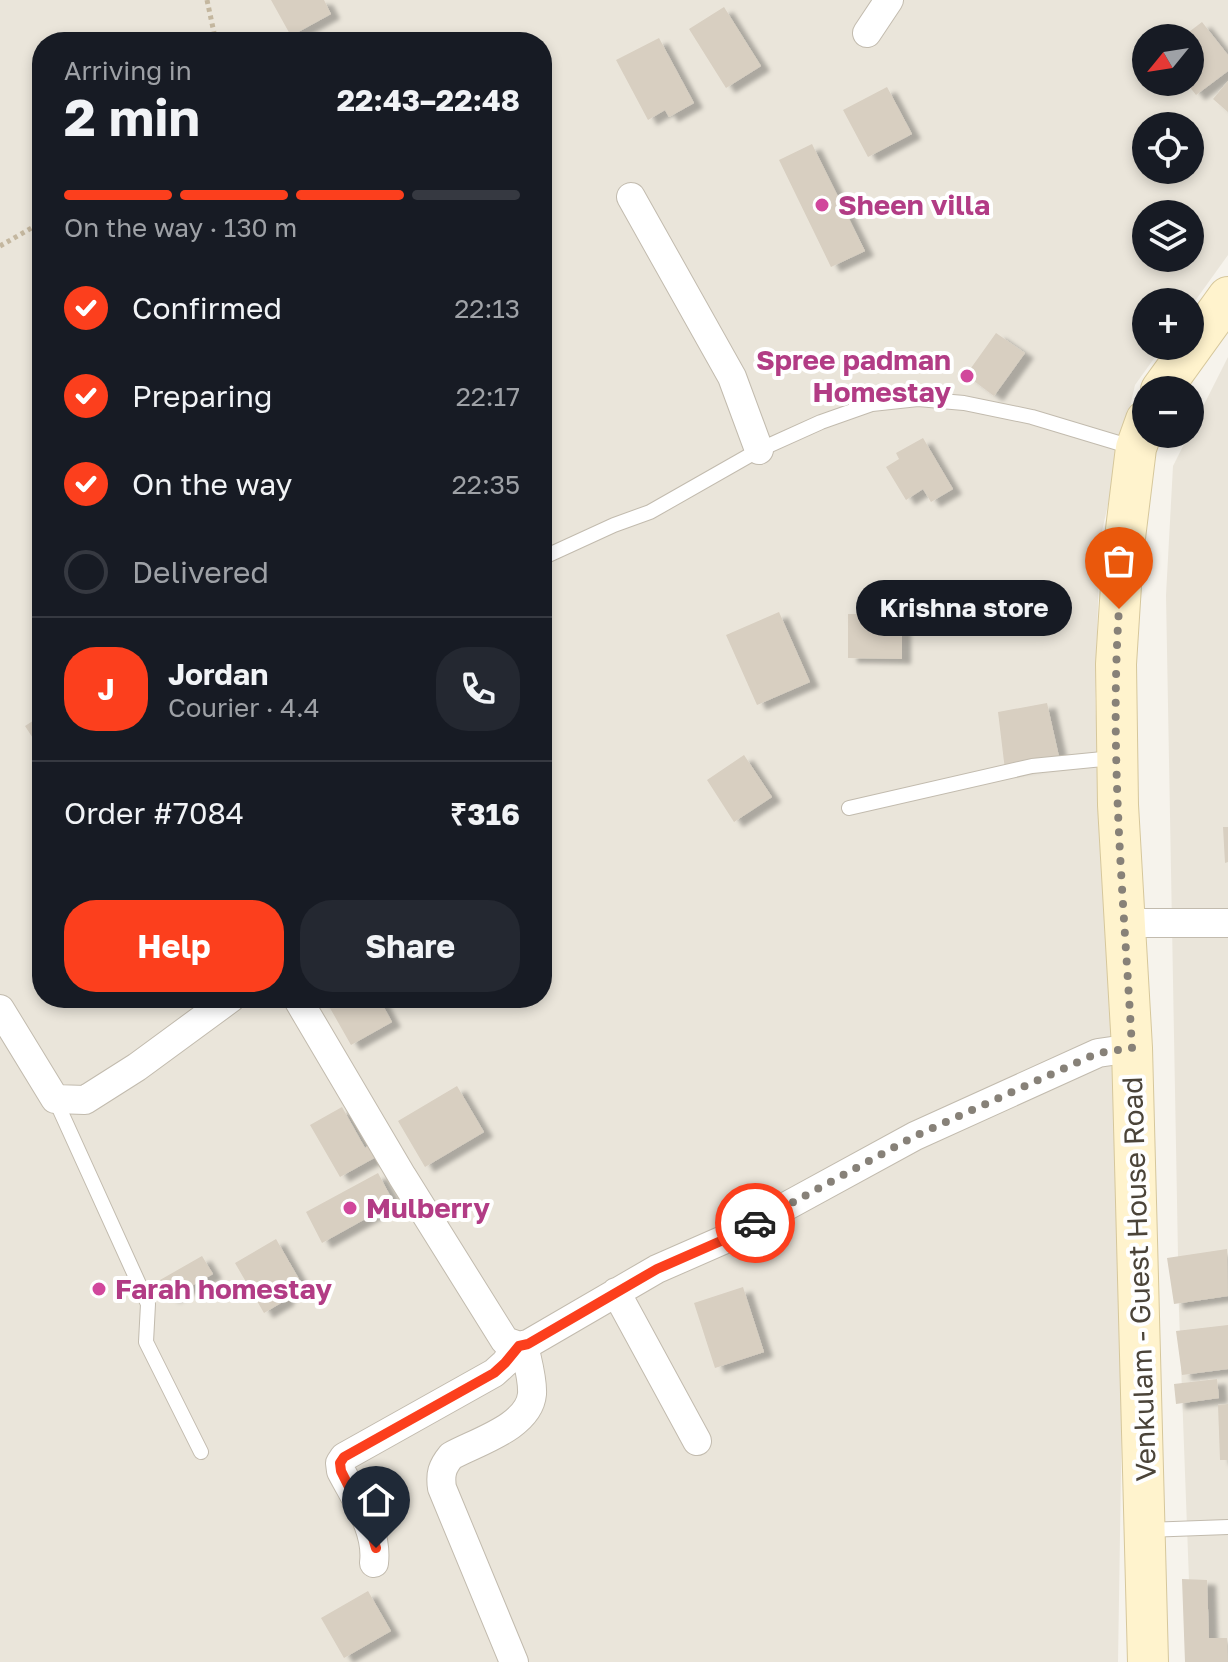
<!DOCTYPE html>
<meta charset="utf-8">
<style>
body{margin:0;font-family:"Golos Text",sans-serif;background:#242831;color:#f1f3f6;height:100vh;display:flex;flex-direction:column;font-size:30px;white-space:nowrap}
*{box-sizing:border-box;margin:0}
p{font-size:26px;color:#9ea1a6}
.icon{flex:none;width:44px;height:44px;fill:none;stroke:currentColor;stroke-width:2;stroke-linecap:round;stroke-linejoin:round}
.map{position:relative;flex:1;overflow:hidden}
.panel{position:absolute;left:32px;top:32px;width:520px;height:976px;display:flex;flex-direction:column;background:#171b24;border-radius:32px;box-shadow:0 4px 12px #0003}
.panel>*{flex:none}
.needle{width:52px;rotate:240deg}
.controls{position:absolute;left:1132px;top:24px;display:grid;gap:16px}
.controls a{display:grid;place-items:center;width:72px;height:72px;border-radius:50%;background:#171b24;box-shadow:0 4px 12px #0003;font-size:40px}
.pin{position:absolute;display:grid;place-items:center;width:68px;height:68px;color:#fff;margin:-82px -34px;border-radius:50% 50% 50% 0;rotate:-45deg;box-shadow:0 0 8px #0007}
.pin .icon{rotate:45deg}
.courier{position:absolute;display:grid;place-items:center;width:80px;height:80px;margin:-40px;border:6px solid #fc3f1d;border-radius:50%;background:#fff;color:#222;box-shadow:0 2px 10px #0007}
.bubble{position:absolute;height:56px;border-radius:28px;background:#171b24;box-shadow:0 4px 12px #0003;font-size:26px;font-weight:700;line-height:56px;text-align:center}
.headline em{font-style:normal;font-weight:700}
.headline div{display:flex;flex-direction:column-reverse}
.headline{display:flex;align-items:center;justify-content:space-between;height:136px;padding:0 32px}
h1{font-size:52px;font-weight:700;line-height:60px}
.bar{display:grid;grid-template-columns:repeat(4,1fr);gap:12px 8px;align-content:center;height:96px;padding:0 32px}
.bar i{height:10px;border-radius:6px;background:#363941}
.bar .active{background:#fc3f1d}
.bar p{grid-column:span 4}
.line{display:flex;align-items:center;gap:20px;padding:0 32px;border-top:2px solid #363941}
.line div{flex:1}
.round{display:grid;place-items:center;flex:none;width:84px;height:84px;border-radius:32px;background:#242831}
ol{padding:0 32px;list-style:none}
li{display:flex;align-items:center;gap:24px;height:88px}
li p{margin-inline-start:auto}
li .icon{padding:8px;border-radius:50%;background:#fc3f1d;color:#fff;stroke-width:4}
li:last-child{color:#9ea1a6}
li i{width:44px;height:44px;border:4px solid #363941;border-radius:50%}
.cta{display:flex;gap:16px;margin-top:auto;padding:16px 32px}
.cta a{flex:1;height:92px;border-radius:32px;background:#fc3f1d;color:#fff;font-size:32px;font-weight:700;line-height:92px;text-align:center}
.cta a+a{background:#242831;color:#f1f3f6}
.map>svg:first-child{display:block}
</style>
<div class="map">
<svg width="1228" height="1662" viewBox="0 0 1228 1662">
<defs>
<filter id="shadow"><feDropShadow dx="9" dy="5" stdDeviation="2" flood-color="#0004"/></filter>
</defs>
<rect width="100%" height="100%" fill="#f6f3ec"/>
<path fill="#eae5da" fill-rule="evenodd" d="M0,0H1228V255L1190,308V302H1146V346H1163L1135,385L1100,540L1095,698L1124,1278L1118,1662H0ZM1146,38H1190V82H1146ZM42,42H542V998H42ZM1146,126H1190V170H1146ZM1146,214H1190V258H1146Z
M1228,357V1662H1192L1179,1311L1166,595L1173,466Z"/>
<path fill="#d8cfc1" filter="url(#shadow)" d="M271,0H324L331,14L291,36Z
M724,7L761,66L726,88L689,29Z
M1202,22L1228,55V71L1196,95L1186,82H1190V38H1181Z
M659,38L694,103L669,117L665,110L648,120L616,60Z
M1228,81V112L1213,99Z
M887,87L912,134L868,157L843,110Z
M812,144L865,251L831,267L779,160Z
M996,333L1025,353L994,396L966,375Z
M923,438L953,489L931,502L923,489L906,500L886,467L899,459L896,453Z
M779,612L810,682L757,705L726,635Z
M848,614H902V659L848,658Z
M1047,703L1060,761L1005,770L998,712Z
M42,715V752L25,726Z
M744,755L772,797L734,822L707,780Z
M1223,827H1228V862L1225,863Z
M320,998H379L392,1022L351,1045L326,1001L323,1003Z
M457,1086L484,1132L425,1167L398,1121Z
M342,1107L365,1148L369,1145L376,1157L340,1177L310,1125Z
M378,1173L394,1203L322,1243L306,1212Z
M276,1239L303,1286L284,1297L286,1300L264,1313L235,1263Z
M1227,1249L1228,1296L1174,1304L1167,1258Z
M202,1256L213,1274L170,1298L160,1280Z
M743,1287L764,1352L715,1368L694,1303Z
M1228,1325V1369L1182,1375L1176,1331Z
M1217,1379L1219,1398L1176,1404L1174,1384Z
M1228,1404V1460H1220L1218,1405Z
M1182,1579L1207,1580L1209,1638H1227L1228,1662H1185Z
M368,1591L391,1631L344,1658L321,1618Z"/>
<g fill="none" stroke-linecap="round" stroke-linejoin="round">
<defs>
<path id="lane" d="M542,558L614,525L650,512L759,450L821,422L872,404L918,399L964,403L1032,417L1135,448
M849,808L1032,766L1113,758
M55,1099L148,1304L146,1342L201,1452
M1146,1530L1228,1527"/>
<path id="street" d="M867,33L889,0
M631,197L732,377L759,450
M1125,923H1228
M297,998L402,1176L505,1341L519,1346L528,1344L657,1269L730,1237L915,1136L1098,1053L1132,1048
M0,1009L55,1099L85,1100L137,1067L231,998
M616,1292L697,1441
M374,1563C378,1530 356,1500 341,1471L340,1463L344,1457L494,1373L505,1363L519,1346
M514,1662L442,1488C440,1474 442,1467 451,1456C476,1442 529,1427 532,1394C533,1379 527,1360 524,1345"/>
<path id="secondary" d="M1161,390L1228,297
M1146,420L1136,448L1123,554L1116,664L1118,805L1132,1048L1148,1662"/>
</defs>
<use href="#lane" stroke="#c2bbae" stroke-width="16"/>
<use href="#street" stroke="#c2bbae" stroke-width="30"/>
<use href="#secondary" stroke="#d6c79b" stroke-width="42"/>
<path stroke="#c4b79f" stroke-width="5" stroke-dasharray="4 4" stroke-linecap="butt" d="M207,0L216,42
M0,246L42,222"/>
<use href="#lane" stroke="#fff" stroke-width="14"/>
<use href="#street" stroke="#fff" stroke-width="28"/>
<use href="#secondary" stroke="#fff3cd" stroke-width="40"/>
</g>
<g fill="none" stroke-linecap="round" stroke-linejoin="round">
<path stroke="#878178" stroke-width="8" stroke-dasharray="0 14.4" d="M755,1223L915,1136L1098,1053L1132,1048C1124,902 1109,755 1119,609"/>
<path stroke="#fc3f1d" stroke-width="10" d="M376,1548L371,1531L341,1471L340,1463L344,1457L494,1373L505,1363L519,1346L528,1344L657,1269L730,1237L755,1223"/>
</g>
<g fill="#d1479c" stroke="#fff" stroke-width="3">
<circle cx="822" cy="205" r="8"/>
<circle cx="967" cy="376" r="8"/>
<circle cx="350" cy="1208" r="8"/>
<circle cx="99" cy="1289" r="8"/>
</g>
<g text-anchor="middle" stroke-width="8" stroke-linejoin="round" paint-order="stroke">
<g font-size="28" font-weight="bold" fill="#b23c85" stroke="#fff" text-anchor="start">
<text x="838" y="215">Sheen villa</text>
<text x="951" y="370" text-anchor="end">Spree padman<tspan x="951" dy="32">Homestay</tspan></text>
<text x="366" y="1218">Mulberry</text>
<text x="115" y="1299">Farah homestay</text>
</g>
<g font-size="28" fill="#4b4439" stroke="#fff">
<text transform="translate(1139 1279) rotate(-92)" y="10">Venkulam - Guest House Road</text>
</g>
</g>
</svg>
<div class="controls">
<a><svg class="needle" viewBox="-14 -14 28 28"><path d="M0-13l5 13h-10z" fill="#e53935"/><path d="M0 13l5-13h-10z" fill="#9ea1a6"/></svg></a>
<a><svg class="icon" aria-label="locate" viewBox="0 0 24 24"><circle cx="12" cy="12" r="6"/><path d="M12 2v4M12 18v4M2 12h4M18 12h4"/></svg></a>
<a><svg class="icon" aria-label="layers" viewBox="0 0 24 24"><path d="M12 4l9 5-9 5-9-5zM3 14l9 5 9-5"/></svg></a>
<a>+</a>
<a>−</a>
</div>
<div class="pin" style="left:1119px;top:609px;background:#ea580c"><svg class="icon" aria-label="bag" viewBox="0 0 24 24"><path d="M5 8h14l-1 12H6zM9 8a3 3 0 0 1 6 0"/></svg></div>
<div class="pin" style="left:376px;top:1548px;background:#1f2937"><svg class="icon" aria-label="home" viewBox="0 0 24 24"><path d="M3 11l9-7 9 7M6 9v11h12V9"/></svg></div>
<div class="courier" style="left:755px;top:1223px"><svg class="icon" aria-label="car" viewBox="0 0 24 24"><path d="M5 17H2v-5l4-1 3-4h7l3 4 3 1v5h-3M9 17h6M6 11h13"/><circle cx="7" cy="17" r="2"/><circle cx="17" cy="17" r="2"/></svg></div>
<div class="bubble" style="left:856px;top:580px;width:216px">Krishna store</div>
<section class="panel">
<div class="headline"><div><h1>2 min</h1><p>Arriving in</p></div><em>22:43–22:48</em></div>
<div class="bar"><i class="active"></i><i class="active"></i><i class="active"></i><i></i><p>On the way · 130 m</p></div>
<ol>
<li><svg class="icon" aria-label="check" viewBox="0 0 24 24"><path d="M5 12l5 5 9-10"/></svg>Confirmed<p>22:13</p></li>
<li><svg class="icon" aria-label="check" viewBox="0 0 24 24"><path d="M5 12l5 5 9-10"/></svg>Preparing<p>22:17</p></li>
<li><svg class="icon" aria-label="check" viewBox="0 0 24 24"><path d="M5 12l5 5 9-10"/></svg>On the way<p>22:35</p></li>
<li><i></i>Delivered</li>
</ol>
<div class="line" style="height:144px"><b class="round" style="background:#fc3f1d;color:#fff">J</b><div><b>Jordan</b><p>Courier · 4.4</p></div><a class="round"><svg class="icon" aria-label="phone" viewBox="0 0 24 24"><path d="M5 4h4l2 5-3 2q2 4 5 5l2-3 5 2v4C11 20 4 13 5 4z"/></svg></a></div>
<div class="line" style="height:104px"><div>Order #7084</div><b>₹316</b></div>
<div class="cta"><a>Help</a><a>Share</a></div>
</section>
</div>
